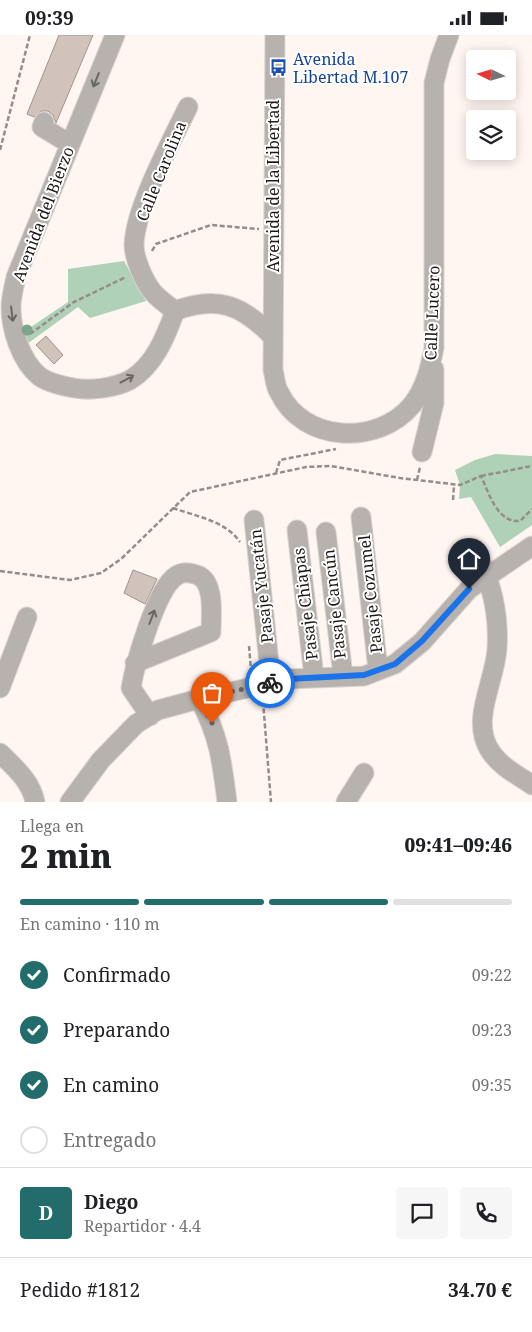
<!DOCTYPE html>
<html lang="es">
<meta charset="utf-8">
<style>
body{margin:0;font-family:"Noto Serif",serif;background:#f6f6f6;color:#202124;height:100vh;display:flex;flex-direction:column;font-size:19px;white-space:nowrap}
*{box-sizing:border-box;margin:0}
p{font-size:16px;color:#757577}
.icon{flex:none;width:28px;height:28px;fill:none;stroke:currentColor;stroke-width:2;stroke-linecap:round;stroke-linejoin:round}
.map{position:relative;height:767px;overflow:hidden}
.panel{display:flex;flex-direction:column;background:#fff;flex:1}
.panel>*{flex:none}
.needle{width:32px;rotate:275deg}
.fabs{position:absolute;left:466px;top:15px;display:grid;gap:10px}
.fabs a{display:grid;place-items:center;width:50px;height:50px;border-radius:5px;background:#fff;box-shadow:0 2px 12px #0003;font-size:25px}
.pin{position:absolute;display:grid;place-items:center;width:42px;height:42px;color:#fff;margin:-51px -21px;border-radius:50% 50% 50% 0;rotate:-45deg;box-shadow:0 0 5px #0007}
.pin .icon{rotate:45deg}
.courier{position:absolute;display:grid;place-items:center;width:50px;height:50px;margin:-25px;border:4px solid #1a73e8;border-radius:50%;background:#fff;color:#222;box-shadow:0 1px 6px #0007}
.headline em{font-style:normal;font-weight:800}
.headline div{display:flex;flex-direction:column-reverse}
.headline{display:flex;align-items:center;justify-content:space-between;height:85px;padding:0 20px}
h1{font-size:32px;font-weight:800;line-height:38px}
.bar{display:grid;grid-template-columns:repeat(4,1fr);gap:8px 5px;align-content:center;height:60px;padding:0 20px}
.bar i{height:6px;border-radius:4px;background:#e0e0e0}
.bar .current{background:#226d6b}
.bar p{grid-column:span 4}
.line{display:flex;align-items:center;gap:12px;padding:0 20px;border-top:1px solid #e0e0e0}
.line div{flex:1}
.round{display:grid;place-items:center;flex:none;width:52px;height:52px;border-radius:5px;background:#f6f6f6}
ol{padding:0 20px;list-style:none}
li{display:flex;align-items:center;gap:15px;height:55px}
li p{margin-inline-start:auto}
li .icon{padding:5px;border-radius:50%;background:#226d6b;color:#fff;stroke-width:4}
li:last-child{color:#757577}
li i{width:28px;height:28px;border:2px solid #e0e0e0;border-radius:50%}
.status{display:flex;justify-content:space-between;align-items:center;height:35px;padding:0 25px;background:#fff;direction:ltr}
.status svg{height:14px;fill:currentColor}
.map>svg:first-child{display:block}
</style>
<div class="status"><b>09:39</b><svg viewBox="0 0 49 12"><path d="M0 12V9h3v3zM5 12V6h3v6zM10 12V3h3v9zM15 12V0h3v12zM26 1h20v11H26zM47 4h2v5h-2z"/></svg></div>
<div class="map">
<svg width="532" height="767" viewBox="0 0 532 767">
<rect width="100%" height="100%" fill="#fff5f1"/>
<path fill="#aed1b8" d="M124,226L146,266L90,283L78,272L27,309L22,298L68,267V234Z
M495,419L532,421V490L500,512L471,462L459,464L460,450L455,435L475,425Z"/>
<path fill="#d1c2bb" stroke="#a2948d" d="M59,0H93L56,88L53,80L48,76H42L34,82L27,79Z
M46,301L63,320L54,329L36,310Z
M133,535L157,544L145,569L124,558Z"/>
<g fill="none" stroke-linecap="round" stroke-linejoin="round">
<defs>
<path id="minor" d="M115,0L16,242C14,252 11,262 11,272C11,295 21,326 39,341C48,348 63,351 74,353C91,356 114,353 130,345C154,331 166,301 175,276C217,260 242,270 272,301
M275,0L273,335C275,342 275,351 279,357C303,408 378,411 412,370C425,354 430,333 434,313V48L440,24L449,0
M44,87L42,92L70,109
M175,276C168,270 158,264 152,256C144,246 134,223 134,210C135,173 171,107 188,72
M422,417L434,368V334
M361,482L378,635
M254,485L271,647
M297,495L314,642
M326,497L343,641
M480,525C493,553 499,583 497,614C495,646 471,684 489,714C499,731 516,739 532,750
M135,628L211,597C211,580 216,543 194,539C187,537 182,537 176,541C156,554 135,629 131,653L150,681
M0,653L27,582
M199,664C219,700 222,726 227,767
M0,718C15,733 31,746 35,767
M70,767L101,725L136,689L158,675L199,664L288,644L364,641L395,629L422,607L469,554L532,511
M346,767L364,738"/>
</defs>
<use href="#minor" stroke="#dbd2ce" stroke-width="21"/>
<path stroke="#958d8a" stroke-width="2.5" stroke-dasharray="5 2.5" stroke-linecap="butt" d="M0,115L30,0
M152,216L156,209L211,190L259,194
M30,299L74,267L126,242
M276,438L280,425L336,414
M481,441L532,431
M417,445L420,432
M453,465L454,450
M173,473C195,481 226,486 240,507
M0,536L70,545L101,538L121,524L190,457L306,432L331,431L400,443L460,450L481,441C489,458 497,488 520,486L532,474
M249,611L251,635
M263,666L271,767"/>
<use href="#minor" stroke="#b7b2ad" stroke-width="19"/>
</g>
<circle fill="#7ea58b" cx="27" cy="295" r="5.5"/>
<defs><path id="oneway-shaft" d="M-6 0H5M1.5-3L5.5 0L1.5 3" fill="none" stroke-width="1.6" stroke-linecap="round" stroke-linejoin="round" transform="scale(1.25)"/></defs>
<g stroke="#6a6562">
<use href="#oneway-shaft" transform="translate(96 45) rotate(112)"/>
<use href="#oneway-shaft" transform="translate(12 279) rotate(83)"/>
<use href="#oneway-shaft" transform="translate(127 344) rotate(-28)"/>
<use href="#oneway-shaft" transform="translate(152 582) rotate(-69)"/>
</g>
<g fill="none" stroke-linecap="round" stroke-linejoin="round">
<path stroke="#6c6563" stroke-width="5" stroke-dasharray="0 9" d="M212,688L198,664L270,648"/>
<path stroke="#1a73e8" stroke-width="6" d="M270,648L288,644L364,640L395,629L422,606L469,554"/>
</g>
<defs>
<symbol id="bus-bare" viewBox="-9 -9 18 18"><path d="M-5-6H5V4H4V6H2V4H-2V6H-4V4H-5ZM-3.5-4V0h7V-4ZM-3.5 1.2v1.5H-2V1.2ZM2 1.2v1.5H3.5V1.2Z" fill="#1a4fb4" stroke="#fff" stroke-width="2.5" paint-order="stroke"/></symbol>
</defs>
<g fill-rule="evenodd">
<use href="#bus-bare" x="266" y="20" width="25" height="25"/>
</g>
<g text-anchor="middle" stroke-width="4" stroke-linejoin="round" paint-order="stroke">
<g font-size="16" fill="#164399" stroke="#fff" text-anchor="start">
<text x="293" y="30">Avenida<tspan x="293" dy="18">Libertad M.107</tspan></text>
</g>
<g font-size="16" fill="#1d1816" stroke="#fff">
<text transform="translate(161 136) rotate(-68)" y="6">Calle Carolina</text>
<text transform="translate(273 151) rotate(-90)" y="6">Avenida de la Libertad</text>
<text transform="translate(43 179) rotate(-69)" y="6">Avenida del Bierzo</text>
<text transform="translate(432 278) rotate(-88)" y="6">Calle Lucero</text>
<text transform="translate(261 551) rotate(-96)" y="6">Pasaje Yucatán</text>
<text transform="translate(370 559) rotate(-96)" y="6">Pasaje Cozumel</text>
<text transform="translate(305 569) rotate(-97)" y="6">Pasaje Chiapas</text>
<text transform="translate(334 569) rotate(-96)" y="6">Pasaje Cancún</text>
</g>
</g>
</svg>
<div class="fabs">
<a><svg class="needle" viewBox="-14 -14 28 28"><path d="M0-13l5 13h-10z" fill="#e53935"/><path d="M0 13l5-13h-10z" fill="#757577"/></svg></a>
<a><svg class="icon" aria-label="layers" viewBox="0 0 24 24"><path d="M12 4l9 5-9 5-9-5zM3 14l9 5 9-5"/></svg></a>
</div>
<div class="pin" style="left:212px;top:688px;background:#ea580c"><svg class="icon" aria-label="bag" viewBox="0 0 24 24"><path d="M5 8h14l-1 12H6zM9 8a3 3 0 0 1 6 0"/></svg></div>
<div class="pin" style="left:469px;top:554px;background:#1f2937"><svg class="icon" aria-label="home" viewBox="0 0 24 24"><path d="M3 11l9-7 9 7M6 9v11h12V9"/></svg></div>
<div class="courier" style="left:270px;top:648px"><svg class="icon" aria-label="bike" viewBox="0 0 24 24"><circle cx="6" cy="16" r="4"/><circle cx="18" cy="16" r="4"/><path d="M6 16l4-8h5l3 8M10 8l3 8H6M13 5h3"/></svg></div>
</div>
<section class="panel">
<div class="headline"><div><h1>2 min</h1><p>Llega en</p></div><em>09:41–09:46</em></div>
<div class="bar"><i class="current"></i><i class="current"></i><i class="current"></i><i></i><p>En camino · 110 m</p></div>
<ol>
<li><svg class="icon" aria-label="check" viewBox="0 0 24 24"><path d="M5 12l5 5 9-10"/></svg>Confirmado<p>09:22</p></li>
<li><svg class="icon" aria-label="check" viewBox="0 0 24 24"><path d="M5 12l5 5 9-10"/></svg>Preparando<p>09:23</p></li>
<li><svg class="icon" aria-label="check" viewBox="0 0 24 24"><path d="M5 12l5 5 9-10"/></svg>En camino<p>09:35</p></li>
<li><i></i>Entregado</li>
</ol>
<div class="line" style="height:90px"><b class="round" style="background:#226d6b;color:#fff">D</b><div><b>Diego</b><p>Repartidor · 4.4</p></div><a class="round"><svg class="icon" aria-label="chat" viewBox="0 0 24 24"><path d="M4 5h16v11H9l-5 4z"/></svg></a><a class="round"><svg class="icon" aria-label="phone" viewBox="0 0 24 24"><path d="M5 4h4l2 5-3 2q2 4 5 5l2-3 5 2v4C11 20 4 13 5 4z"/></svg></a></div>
<div class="line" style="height:65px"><div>Pedido #1812</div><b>34.70 €</b></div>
</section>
